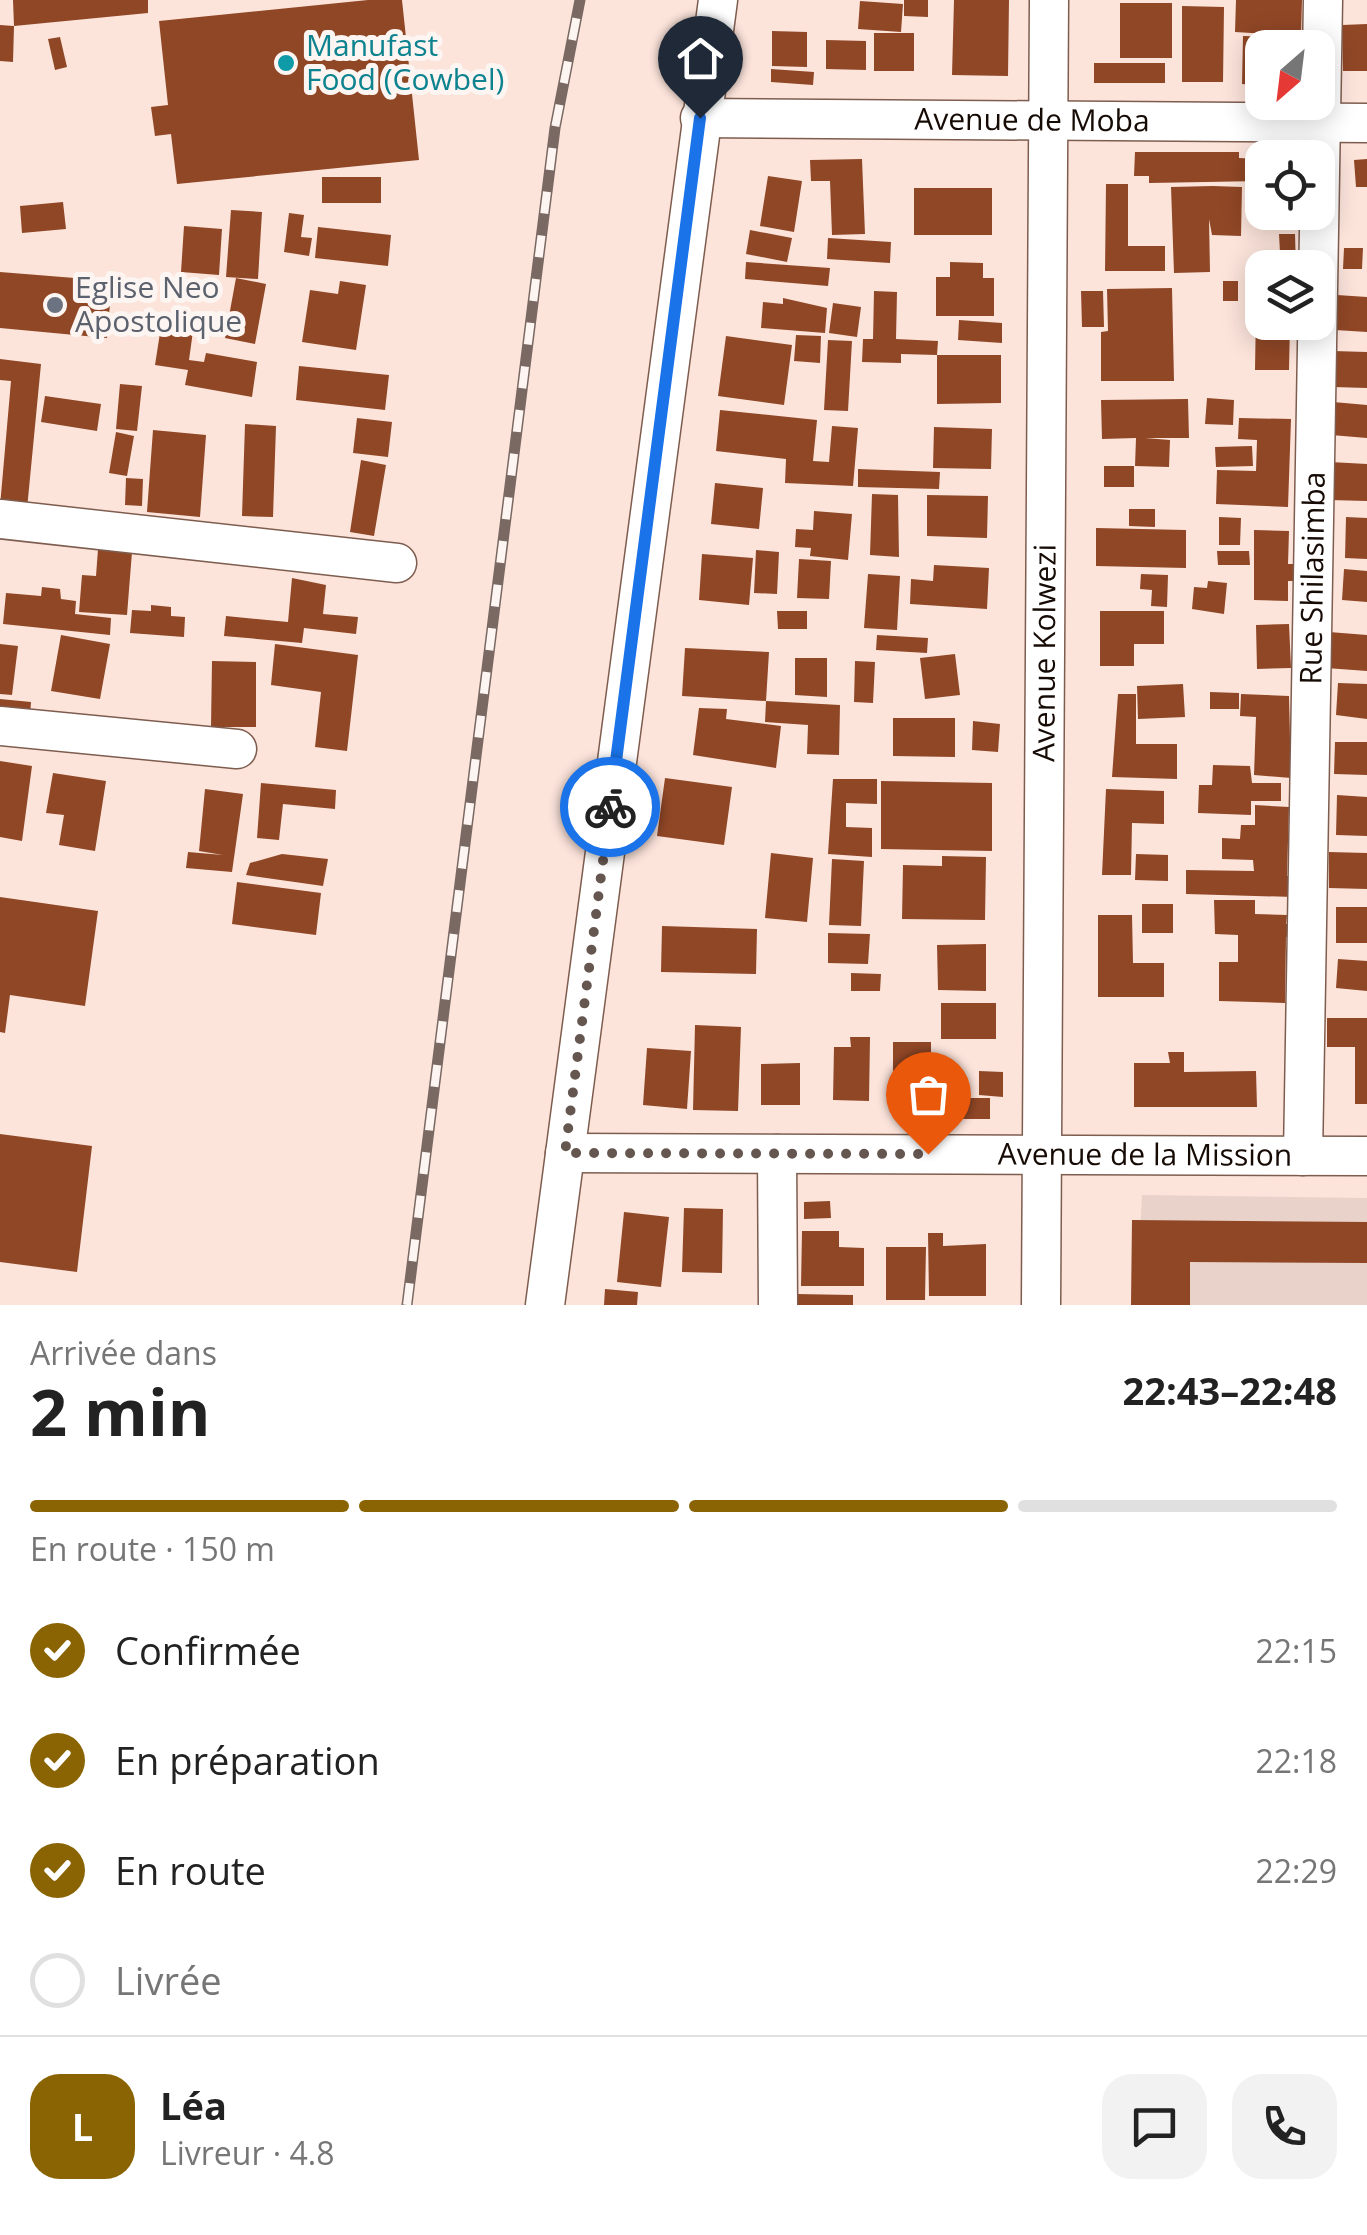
<!DOCTYPE html>
<html lang="fr">
<meta charset="utf-8">
<style>
body{margin:0;font-family:"Open Sans",sans-serif;background:#f2f2f2;color:#222;height:100vh;display:flex;flex-direction:column;font-size:38px;white-space:nowrap}
*{box-sizing:border-box;margin:0}
p{font-size:32px;color:#767676}
.icon{flex:none;width:55px;height:55px;fill:none;stroke:currentColor;stroke-width:2;stroke-linecap:round;stroke-linejoin:round}
.map{position:relative;height:1305px;overflow:hidden}
.details{display:flex;flex-direction:column;background:#fff;flex:1}
.details>*{flex:none}
.needle{width:65px;rotate:208deg}
.tools{position:absolute;left:1245px;top:30px;display:grid;gap:20px}
.tools a{display:grid;place-items:center;width:90px;height:90px;border-radius:20px;background:#fff;box-shadow:0 5px 25px #0003;font-size:50px}
.pin{position:absolute;display:grid;place-items:center;width:85px;height:85px;color:#fff;margin:-102px -42px;border-radius:50% 50% 50% 0;rotate:-45deg;box-shadow:0 0 10px #0007}
.pin .icon{rotate:45deg}
.courier{position:absolute;display:grid;place-items:center;width:100px;height:100px;margin:-50px;border:8px solid #1a73e8;border-radius:50%;background:#fff;color:#222;box-shadow:0 2px 12px #0007}
.head em{font-style:normal;font-weight:700}
.head div{display:flex;flex-direction:column-reverse}
.head{display:flex;align-items:center;justify-content:space-between;height:170px;padding:0 30px}
h1{font-size:65px;font-weight:700;line-height:75px}
.bar{display:grid;grid-template-columns:repeat(4,1fr);gap:15px 10px;align-content:center;height:120px;padding:0 30px}
.bar i{height:12px;border-radius:8px;background:#e0e0e0}
.bar .current{background:#8a6402}
.bar p{grid-column:span 4}
.line{display:flex;align-items:center;gap:25px;padding:0 30px;border-top:2px solid #e0e0e0}
.line div{flex:1}
.round{display:grid;place-items:center;flex:none;width:105px;height:105px;border-radius:30px;background:#f2f2f2}
ol{padding:0 30px;list-style:none}
li{display:flex;align-items:center;gap:30px;height:110px}
li p{margin-inline-start:auto}
li .icon{padding:10px;border-radius:50%;background:#8a6402;color:#fff;stroke-width:4}
li:last-child{color:#767676}
li i{width:55px;height:55px;border:5px solid #e0e0e0;border-radius:50%}
.map>svg:first-child{display:block}
</style>
<div class="map">
<svg width="1367" height="1305" viewBox="0 0 1367 1305">
<rect width="100%" height="100%" fill="#fce4db"/>
<path fill="#e9d2c9" d="M1142,1195L1367,1198V1305H1136Z"/>
<path fill="#904726" d="M13,0H148V13L14,26Z
M368,0H402L419,160L177,184L171,134L155,136L151,107L168,105L159,21Z
M904,0H928V17L904,16Z
M954,0H1009L1008,76L952,75Z
M1236,0H1302L1301,36L1235,32Z
M860,1L903,4L901,32L858,29Z
M1120,3H1172V58H1120Z
M1182,6L1224,7L1223,82H1182Z
M1367,24V71H1343L1342,25Z
M0,25L14,26L13,62L0,61Z
M772,31L807,32V67L772,66Z
M874,33H914V71H874Z
M1243,36L1278,37V48H1262V86L1242,84Z
M60,37L67,67L55,70L48,39Z
M826,40L866,41V70L826,69Z
M1094,63H1165V83H1094Z
M771,69L814,72L813,85L771,82Z
M1135,152H1239V158L1262,159V181L1149,183V176H1134Z
M862,159L865,234L832,235L830,181H811L810,160Z
M1367,159V187H1356L1354,160Z
M768,176L802,181L794,232L760,226Z
M322,177H381V203H322Z
M1106,184H1128V246H1165V271H1105Z
M1213,186L1242,187L1241,236L1212,235L1209,219L1210,272L1174,273L1171,187Z
M914,188H992V235H914Z
M63,202L66,229L22,233L20,206Z
M231,210L262,212L258,279L226,277Z
M289,213L304,215L301,237L312,238L309,256L284,252Z
M184,226L222,229L219,275L181,272Z
M318,227L391,235L388,266L315,258Z
M750,230L792,238L787,262L746,254Z
M1279,234H1295L1296,268H1262V289L1258,290L1255,255L1280,253Z
M828,238L891,242L890,263L827,259Z
M1344,248H1363L1362,269H1343Z
M746,262L830,268L828,286L745,279Z
M950,262L983,263V278H994V316H936V277H950Z
M0,272L112,281L107,338L0,328Z
M236,278L266,284L255,344L225,338Z
M340,281L366,285L356,350L302,342L310,290L338,294Z
M1223,281H1238V301H1223Z
M1172,288L1174,381H1101V332L1108,331L1107,289Z
M874,291L897,292L896,339L938,341L937,355H1001V403L937,404V355L901,354V363L862,362L863,339H873Z
M1081,291H1103L1104,327H1082Z
M1337,295L1367,297V332L1335,330Z
M783,298L827,308L825,333L761,328L763,302L783,304Z
M833,303L861,307L857,337L829,333Z
M1256,309H1262V322H1290L1289,370H1255Z
M162,320L194,324L189,360L204,362L206,353L257,362L252,397L185,385L188,370L155,365Z
M959,320L1002,323V343L958,340Z
M796,335L821,336L820,363L794,361Z
M726,336L792,345L784,405L718,396Z
M828,340L852,341L848,411L824,410Z
M1333,351L1367,352V388L1333,387Z
M0,359L41,364L27,509L0,506L11,381L0,380Z
M299,366L389,375L385,410L296,400Z
M120,384L142,386L137,431L116,429Z
M45,396L101,404L97,431L41,422Z
M1207,398L1234,400L1233,425L1205,424Z
M1188,399L1189,438H1145L1170,440L1169,467L1135,466L1136,438L1102,439L1101,400Z
M1333,402L1367,405V438L1331,435Z
M720,410L817,420L813,461L829,462L832,426L858,428L853,486L785,483L786,459L716,451Z
M357,418L392,422L388,457L353,453Z
M1239,418L1291,419L1288,507L1216,504L1217,470L1256,471L1257,440L1238,439Z
M245,424L276,426L273,517L242,516Z
M934,427L992,429L991,469L933,468Z
M153,430L206,435L200,517L147,512Z
M116,432L134,436L127,476L109,473Z
M1252,446L1253,466L1216,467L1215,447Z
M361,460L386,465L374,536L350,532Z
M1330,462L1367,464V501L1329,500Z
M1104,466H1134V487H1104Z
M858,469L940,472L939,489L858,487Z
M126,478L143,479L142,506L125,505Z
M715,483L763,488L759,529L711,524Z
M872,494L898,495L899,557L870,555Z
M927,495L988,496L987,538L927,536Z
M1129,509H1155V527L1129,526Z
M814,511L852,514L848,560L810,556L811,548L795,547L796,529L813,530Z
M1219,517L1241,518L1240,545H1219Z
M1346,517L1367,518V559L1345,558Z
M1096,528L1186,530V568L1096,566Z
M1254,530L1289,531L1288,564H1297L1298,581H1288V601L1254,600Z
M98,549L132,552L127,615L79,612L82,575L96,576Z
M756,550L779,552L777,594L754,593Z
M1217,551H1249L1250,565H1218Z
M702,554L753,558L749,605L699,600Z
M799,559L831,561L829,599L797,598Z
M934,565L989,568L987,609L910,604L911,579L933,581Z
M1344,569L1367,571V602L1342,600Z
M868,574L900,576L897,630L864,628Z
M1141,574L1168,575L1167,607L1151,606L1152,590L1140,589Z
M292,578L326,585L323,614L358,617L356,634L304,628L302,643L224,636L226,616L288,622Z
M1208,581L1227,583L1224,614L1192,609L1194,587L1207,588Z
M42,587L60,589L61,599L76,601L75,614L111,618L110,635L3,624L6,593L41,596Z
M151,605L171,607V616L185,617L184,637L130,633L132,610L151,611Z
M777,611H807V629H778Z
M1100,611H1164V644H1134V666H1100Z
M1289,624L1291,668L1257,669L1256,625Z
M1329,632L1367,635V671L1326,668Z
M61,635L110,644L100,699L51,691Z
M877,635L928,638L927,653L876,650Z
M0,644L18,646L12,695L0,694Z
M275,644L358,655L347,751L315,747L321,692L271,685Z
M685,648L769,652L766,701L682,696Z
M955,654L960,695L925,699L920,658Z
M795,658H827V697L795,695Z
M212,661L256,662V727H211Z
M855,661L875,662L873,703L854,702Z
M1338,683L1367,684V719L1336,715Z
M1183,684L1185,717L1138,719L1137,686Z
M1210,692L1239,693V709H1210Z
M1118,694H1136V744H1177V779L1112,777Z
M1241,694L1289,696L1291,778L1254,775L1256,717L1240,716Z
M0,699L31,702L30,716L0,713Z
M766,701L840,705L839,755L807,754L808,725L765,722Z
M699,708L727,709L726,719L781,726L776,768L693,755Z
M893,718H955V757L893,756Z
M973,721L1000,724L998,752L972,750Z
M1335,742H1367V775L1334,774Z
M0,761L32,766L22,841L0,837Z
M1213,765L1250,766L1252,783H1281V801H1251V815L1198,813L1199,785H1212Z
M53,773L106,781L95,851L59,845L64,815L46,813Z
M665,778L732,787L724,845L657,836Z
M833,779H877V804L846,803V827L872,828V857L828,854Z
M881,781L992,783V851L881,849Z
M261,783L336,790L335,809L283,804L279,840L257,838Z
M205,789L243,794L232,872L186,868L188,852L223,855L199,851Z
M1106,789L1164,791V824L1132,823L1131,875H1102Z
M1337,795L1367,797V836L1336,835Z
M1255,805L1289,807L1287,876H1294V897L1186,894V870L1254,871L1253,860L1222,859V838L1240,839L1241,825H1255Z
M1329,852L1367,853V889L1329,888Z
M771,853L813,858L807,922L765,918Z
M282,854L328,859L323,886L246,875L250,863Z
M1136,854L1168,855V881L1135,880Z
M942,856L986,857L985,920L902,919L903,865L942,866Z
M832,859L864,861L861,926L829,925Z
M237,882L321,893L316,935L232,924Z
M0,897L98,911L85,1006L10,995L5,1033L0,1032Z
M1214,900H1255V914L1287,915L1286,924H1292L1291,938L1286,937L1285,1003L1219,1001V962H1238V935L1215,934Z
M1142,904H1173V933H1142Z
M1336,907H1367V943H1336Z
M1098,915H1132L1133,963H1164V997H1098Z
M662,926L757,929L756,974L661,972Z
M828,933L870,934L868,964L828,963Z
M986,944V991L938,990L937,945Z
M1338,959L1367,961V991L1336,988Z
M851,973L881,974L880,991H851Z
M941,1003H996V1039H941Z
M1327,1018H1367V1104H1355V1047H1327Z
M695,1025L741,1027L738,1111L693,1110Z
M850,1037H870L869,1101L833,1100L834,1047H851Z
M893,1042H931V1101H893Z
M647,1048L691,1051L687,1109L643,1105Z
M1168,1052H1184V1072L1256,1071L1257,1107H1134V1063H1170Z
M800,1063V1105H761V1064Z
M979,1071L1003,1072V1097L979,1095Z
M936,1098H990V1119H937Z
M0,1134L92,1146L77,1272L0,1262Z
M830,1201L831,1218L804,1219V1202Z
M684,1208L723,1209L722,1273L682,1272Z
M624,1212L669,1217L661,1287L617,1282Z
M1132,1220L1367,1222V1263L1190,1262V1305H1131Z
M802,1231H839V1247L864,1248V1286H801Z
M928,1233H943V1246L986,1244V1296H929Z
M886,1247H926L925,1300H886Z
M605,1289L638,1292L637,1305H604Z
M796,1294L853,1295V1305H796Z"/>
<g fill="none" stroke-linecap="round" stroke-linejoin="round">
<defs>
<g id="minor">
<path id="s1" d="M700,118L1367,123"/>
<path d="M0,519L397,563"/>
<path d="M0,726L237,749"/>
<path id="s2" d="M565,1153L1367,1156"/>
<path d="M777,1154L778,1305"/>
<path id="s3" d="M1303,1156L1323,0"/>
<path d="M545,1305L718,0"/>
<path id="s4" d="M1041,1305L1049,0"/>
</g>
</defs>
<use href="#minor" stroke="#7e5d4f" stroke-width="41"/>
<use href="#minor" stroke="#fff" stroke-width="38"/>
<defs>
<path id="rail" d="M407,1305L555,128L580,0"/>
</defs>
<use href="#rail" stroke="#7a6862" stroke-width="11"/>
<use href="#rail" stroke="#fdf5f2" stroke-width="8" stroke-dasharray="22" stroke-linecap="butt"/>
</g>
<g fill="none" stroke-linecap="round" stroke-linejoin="round">
<path stroke="#665650" stroke-width="10" stroke-dasharray="0 18" d="M610,807L565,1153L928,1154"/>
<path stroke="#1a73e8" stroke-width="12" d="M610,807L700,118"/>
</g>
<circle fill="#0f9aa8" stroke="#fdf5f2" stroke-width="4" cx="286" cy="63" r="10"/>
<circle fill="#6b7280" stroke="#fdf5f2" stroke-width="4" cx="55" cy="305" r="10"/>
<g text-anchor="middle" stroke-width="10" stroke-linejoin="round" paint-order="stroke">
<g font-size="30" fill="#0d838f" stroke="#fdf5f2" text-anchor="start">
<text x="306" y="56">Manufast<tspan x="306" dy="34">Food (Cowbel)</tspan></text>
</g>
<g font-size="30" fill="#160a05" stroke="#fdf5f2">
<text dy="10" stroke="none"><textPath href="#s1" startOffset="332">Avenue de Moba</textPath></text>
<text dy="10" stroke="none"><textPath href="#s3" startOffset="578">Rue Shilasimba</textPath></text>
<text dy="10" stroke="none"><textPath href="#s4" startOffset="652">Avenue Kolwezi</textPath></text>
<text dy="10" stroke="none"><textPath href="#s2" startOffset="580">Avenue de la Mission</textPath></text>
</g>
<g font-size="30" fill="#5b616d" stroke="#fdf5f2" text-anchor="start">
<text x="75" y="298">Eglise Neo<tspan x="75" dy="34">Apostolique</tspan></text>
</g>
</g>
</svg>
<div class="tools">
<a><svg class="needle" viewBox="-14 -14 28 28"><path d="M0-13l5 13h-10z" fill="#e53935"/><path d="M0 13l5-13h-10z" fill="#767676"/></svg></a>
<a><svg class="icon" aria-label="locate" viewBox="0 0 24 24"><circle cx="12" cy="12" r="6"/><path d="M12 2v4M12 18v4M2 12h4M18 12h4"/></svg></a>
<a><svg class="icon" aria-label="layers" viewBox="0 0 24 24"><path d="M12 4l9 5-9 5-9-5zM3 14l9 5 9-5"/></svg></a>
</div>
<div class="pin" style="left:928px;top:1154px;background:#ea580c"><svg class="icon" aria-label="bag" viewBox="0 0 24 24"><path d="M5 8h14l-1 12H6zM9 8a3 3 0 0 1 6 0"/></svg></div>
<div class="pin" style="left:700px;top:118px;background:#1f2937"><svg class="icon" aria-label="home" viewBox="0 0 24 24"><path d="M3 11l9-7 9 7M6 9v11h12V9"/></svg></div>
<div class="courier" style="left:610px;top:807px"><svg class="icon" aria-label="bike" viewBox="0 0 24 24"><circle cx="6" cy="16" r="4"/><circle cx="18" cy="16" r="4"/><path d="M6 16l4-8h5l3 8M10 8l3 8H6M13 5h3"/></svg></div>
</div>
<section class="details">
<div class="head"><div><h1>2 min</h1><p>Arrivée dans</p></div><em>22:43–22:48</em></div>
<div class="bar"><i class="current"></i><i class="current"></i><i class="current"></i><i></i><p>En route · 150 m</p></div>
<ol>
<li><svg class="icon" aria-label="check" viewBox="0 0 24 24"><path d="M5 12l5 5 9-10"/></svg>Confirmée<p>22:15</p></li>
<li><svg class="icon" aria-label="check" viewBox="0 0 24 24"><path d="M5 12l5 5 9-10"/></svg>En préparation<p>22:18</p></li>
<li><svg class="icon" aria-label="check" viewBox="0 0 24 24"><path d="M5 12l5 5 9-10"/></svg>En route<p>22:29</p></li>
<li><i></i>Livrée</li>
</ol>
<div class="line" style="height:180px"><b class="round" style="background:#8a6402;color:#fff">L</b><div><b>Léa</b><p>Livreur · 4.8</p></div><a class="round"><svg class="icon" aria-label="chat" viewBox="0 0 24 24"><path d="M4 5h16v11H9l-5 4z"/></svg></a><a class="round"><svg class="icon" aria-label="phone" viewBox="0 0 24 24"><path d="M5 4h4l2 5-3 2q2 4 5 5l2-3 5 2v4C11 20 4 13 5 4z"/></svg></a></div>
</section>
